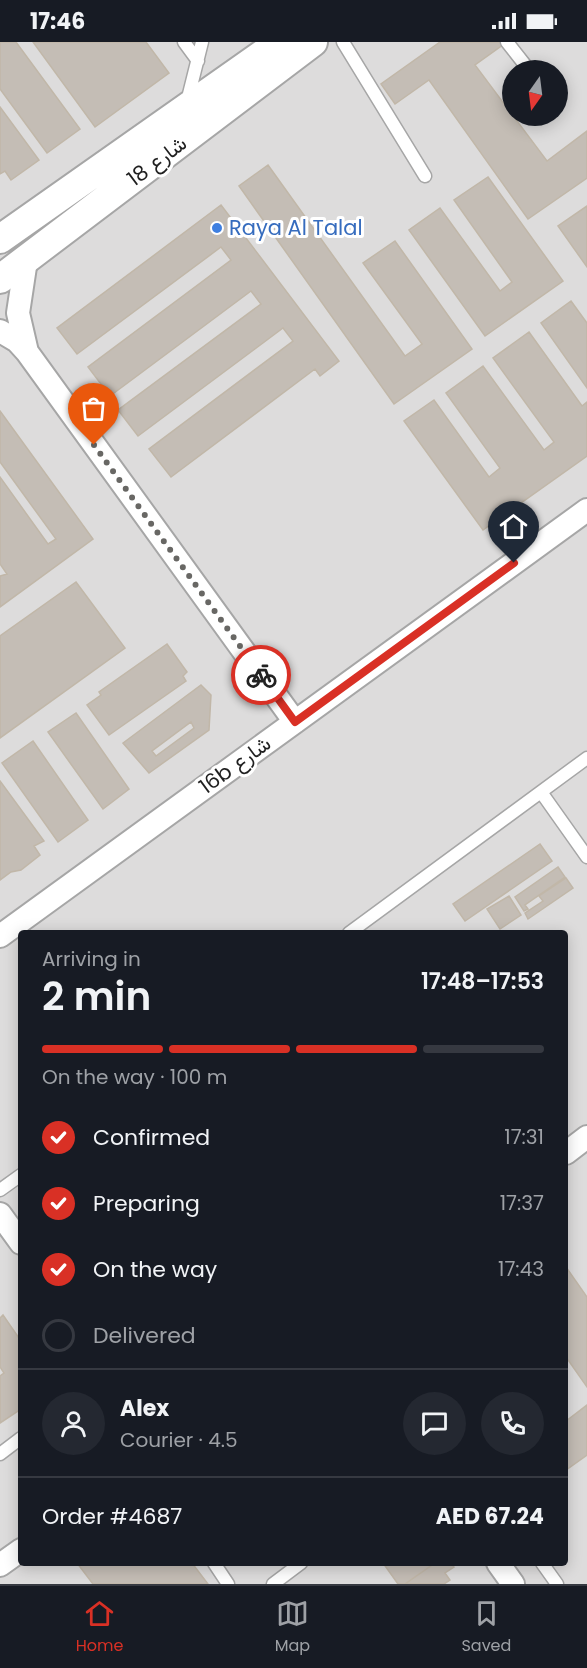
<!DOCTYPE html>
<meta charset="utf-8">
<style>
body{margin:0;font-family:Poppins,Vazirmatn,sans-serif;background:#242831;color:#f1f3f6;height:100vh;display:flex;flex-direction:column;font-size:22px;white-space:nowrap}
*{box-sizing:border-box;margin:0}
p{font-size:20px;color:#9ea1a6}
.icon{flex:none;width:33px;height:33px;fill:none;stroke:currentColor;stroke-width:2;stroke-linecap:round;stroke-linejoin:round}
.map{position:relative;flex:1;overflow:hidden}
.drawer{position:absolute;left:18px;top:888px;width:550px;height:636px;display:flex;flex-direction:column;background:#171b24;border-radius:6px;box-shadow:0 3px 15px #0003}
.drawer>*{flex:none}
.needle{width:39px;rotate:194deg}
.controls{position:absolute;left:502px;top:18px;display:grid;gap:12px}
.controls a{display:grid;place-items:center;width:66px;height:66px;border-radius:50%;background:#171b24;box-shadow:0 3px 15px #0003;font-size:30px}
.pin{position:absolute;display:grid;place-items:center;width:51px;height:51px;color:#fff;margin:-62px -26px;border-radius:50% 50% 50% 0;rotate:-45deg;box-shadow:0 0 6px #0007}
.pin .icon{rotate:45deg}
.courier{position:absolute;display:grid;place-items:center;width:60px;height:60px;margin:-30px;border:4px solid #d93025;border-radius:50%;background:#fff;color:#222;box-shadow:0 2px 8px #0007}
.summary em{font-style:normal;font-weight:600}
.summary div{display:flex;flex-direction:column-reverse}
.summary{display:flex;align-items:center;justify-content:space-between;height:102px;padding:0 24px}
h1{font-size:39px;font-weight:600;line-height:45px}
.bar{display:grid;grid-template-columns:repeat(4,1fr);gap:9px 6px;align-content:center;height:72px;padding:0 24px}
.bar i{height:8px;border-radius:4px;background:#363941}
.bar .selected{background:#d93025}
.bar p{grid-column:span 4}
.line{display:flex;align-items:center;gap:15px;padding:0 24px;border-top:2px solid #363941}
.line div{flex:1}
.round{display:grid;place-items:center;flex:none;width:63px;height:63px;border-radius:32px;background:#242831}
ol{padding:0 24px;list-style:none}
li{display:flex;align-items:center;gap:18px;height:66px}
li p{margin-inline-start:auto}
li .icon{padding:6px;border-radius:50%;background:#d93025;color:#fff;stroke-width:4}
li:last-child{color:#9ea1a6}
li i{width:33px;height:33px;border:3px solid #363941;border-radius:50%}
.status{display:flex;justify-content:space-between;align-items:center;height:42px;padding:0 30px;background:#171b24;direction:ltr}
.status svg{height:16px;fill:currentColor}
.menu{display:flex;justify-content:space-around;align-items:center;height:84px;border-top:2px solid #363941;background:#171b24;font-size:16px;color:#9ea1a6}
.menu a{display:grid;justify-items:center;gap:3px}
.menu .selected{color:#d93025}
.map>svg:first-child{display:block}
</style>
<div class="status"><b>17:46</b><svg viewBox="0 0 49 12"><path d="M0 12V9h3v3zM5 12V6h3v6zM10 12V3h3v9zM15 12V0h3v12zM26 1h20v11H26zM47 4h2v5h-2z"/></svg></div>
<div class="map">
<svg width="587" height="1542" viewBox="0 0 587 1542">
<rect width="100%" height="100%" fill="#efeee5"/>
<path fill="#dddcdc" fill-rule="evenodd" d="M0,0H587V1542H0ZM513,28H558V74H513ZM21,891H566V1521H21Z"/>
<path fill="#c4bdb5" stroke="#c1b7a8" stroke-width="1.5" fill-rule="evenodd" d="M0,0H16L80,87L47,111L0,47Z
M33,0H146L169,31L95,85Z
M440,0H507L475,23L547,119L587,89V136L528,177L429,38L395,62L381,42Z
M0,65L39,118L11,138L5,129L0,132Z
M268,123L405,314L422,302L363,221L395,199L472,307L394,362L239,144Z
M488,135L563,239L485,294L409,188L440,166L500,249L512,240L454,158Z
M221,163L339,319L320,334L315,327L171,435L149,407L293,299L283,286L138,394L118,368L261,262L251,249L110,354L88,325L231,218L221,205L77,312L57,286Z
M587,164V225L558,184Z
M571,259L587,281V346L541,281Z
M529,290L582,364L587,360V414L483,488L404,379L434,358L489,435L500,426L446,351L483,324L544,408L554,400L493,316Z
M0,369L93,497L0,565V534L7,532L0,522V435L48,502L56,497L0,420Z
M76,540L125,606L0,696V594Z
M167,602L187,630L183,634L186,639L109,693L87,663L101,653L99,650Z
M201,643L211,653L209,688L149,731L123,701ZM191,680L194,686L156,714L152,709Z
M76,671L129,747L103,767L48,690Z
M33,699L88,778L58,800L2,721Z
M0,739L44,799L34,804L40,813L21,828L11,830L0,838Z
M540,802L552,819L465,879L453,862Z
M558,825L565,835L525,863L528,867L524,869L515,855Z
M566,836L573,846L528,877L525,871L543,859L539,854Z
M509,854L521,873L500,887L487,867Z
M566,1225L587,1255V1345L566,1315Z
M3,1273L21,1299V1367L0,1381V1334L4,1331L0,1325V1276Z
M587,1363V1413L566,1428V1379Z
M77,1521H192L208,1542H93Z
M383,1521H435L405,1542H398Z
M435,1521H451L454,1525L445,1531L450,1538L444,1542H405Z"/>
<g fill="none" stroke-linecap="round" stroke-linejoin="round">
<defs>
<path id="service" d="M184,0L198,19
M343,0L425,134
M507,0L529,28
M187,60L202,0
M541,750L587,815
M349,891L587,716
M0,1148L21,1133
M0,1412L21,1396
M214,1521L228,1542
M542,1521L557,1542
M273,1542L301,1521"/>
<path id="minor" d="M26,218L18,271L27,310
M0,289L17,299L27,310L295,680
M0,894L587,468
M566,1111L587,1095
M0,1172L21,1201
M498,1521L513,1542
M0,1523L21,1508"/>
<path id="tertiary" d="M0,197L280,0
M0,237L313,0"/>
</defs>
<use href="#service" stroke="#a6a6a6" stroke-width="15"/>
<use href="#minor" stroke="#a6a6a6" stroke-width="26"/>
<use href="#tertiary" stroke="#a6a6a6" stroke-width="32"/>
<use href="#service" stroke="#fff" stroke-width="12"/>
<use href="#minor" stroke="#fff" stroke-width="22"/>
<use href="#tertiary" stroke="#fff" stroke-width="28"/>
</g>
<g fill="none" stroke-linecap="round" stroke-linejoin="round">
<path stroke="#686764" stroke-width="6" stroke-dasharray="0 10.8" d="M94,403L261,633"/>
<path stroke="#d93025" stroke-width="8" d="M261,633L295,680L514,521"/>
</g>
<circle fill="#3f7fe0" stroke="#fff" stroke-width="2" cx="217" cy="186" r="6"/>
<g text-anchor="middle" stroke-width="6" stroke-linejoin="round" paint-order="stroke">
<g font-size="21" fill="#1f1f1f" stroke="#fff">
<text transform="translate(157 119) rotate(-37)" y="7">شارع 18</text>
<text transform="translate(235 723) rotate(-36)" y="7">16b شارع</text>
</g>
<g font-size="21" fill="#366cbe" stroke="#fff" text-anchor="start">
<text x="229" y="193">Raya Al Talal</text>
</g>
</g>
</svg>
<div class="controls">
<a><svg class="needle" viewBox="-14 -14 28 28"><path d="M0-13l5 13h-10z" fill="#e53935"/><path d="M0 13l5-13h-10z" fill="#9ea1a6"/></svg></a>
</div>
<div class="pin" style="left:94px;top:403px;background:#ea580c"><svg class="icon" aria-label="bag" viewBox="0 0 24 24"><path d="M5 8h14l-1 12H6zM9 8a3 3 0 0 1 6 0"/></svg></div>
<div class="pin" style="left:514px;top:521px;background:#1f2937"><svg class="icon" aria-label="home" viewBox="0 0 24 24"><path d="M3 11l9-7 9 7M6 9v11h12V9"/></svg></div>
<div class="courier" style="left:261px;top:633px"><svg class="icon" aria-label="bike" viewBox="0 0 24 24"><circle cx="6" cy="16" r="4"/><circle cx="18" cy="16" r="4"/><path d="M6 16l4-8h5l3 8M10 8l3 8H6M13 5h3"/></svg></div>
<section class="drawer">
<div class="summary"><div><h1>2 min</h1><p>Arriving in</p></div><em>17:48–17:53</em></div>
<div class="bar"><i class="selected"></i><i class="selected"></i><i class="selected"></i><i></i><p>On the way · 100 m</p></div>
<ol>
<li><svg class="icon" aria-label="check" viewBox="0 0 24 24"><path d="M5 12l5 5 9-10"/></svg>Confirmed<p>17:31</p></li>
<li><svg class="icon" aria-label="check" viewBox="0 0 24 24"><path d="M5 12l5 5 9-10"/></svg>Preparing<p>17:37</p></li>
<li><svg class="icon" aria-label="check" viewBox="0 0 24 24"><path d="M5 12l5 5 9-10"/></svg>On the way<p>17:43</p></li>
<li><i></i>Delivered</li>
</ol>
<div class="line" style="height:108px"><a class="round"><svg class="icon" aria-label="person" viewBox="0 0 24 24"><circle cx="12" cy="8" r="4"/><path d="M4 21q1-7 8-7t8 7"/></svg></a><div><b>Alex</b><p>Courier · 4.5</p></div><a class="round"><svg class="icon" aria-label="chat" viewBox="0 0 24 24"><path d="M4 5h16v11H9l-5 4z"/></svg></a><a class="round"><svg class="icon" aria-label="phone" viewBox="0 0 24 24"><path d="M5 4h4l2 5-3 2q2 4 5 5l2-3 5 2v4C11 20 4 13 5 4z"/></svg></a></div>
<div class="line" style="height:78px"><div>Order #4687</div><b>AED 67.24</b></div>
</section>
</div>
<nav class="menu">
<a class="selected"><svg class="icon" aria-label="home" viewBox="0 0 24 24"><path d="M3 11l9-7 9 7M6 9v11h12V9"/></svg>Home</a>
<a><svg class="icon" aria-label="map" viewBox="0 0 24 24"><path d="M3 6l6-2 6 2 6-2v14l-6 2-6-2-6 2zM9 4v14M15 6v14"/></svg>Map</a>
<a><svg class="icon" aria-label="saved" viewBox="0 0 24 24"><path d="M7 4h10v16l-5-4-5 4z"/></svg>Saved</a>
</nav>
